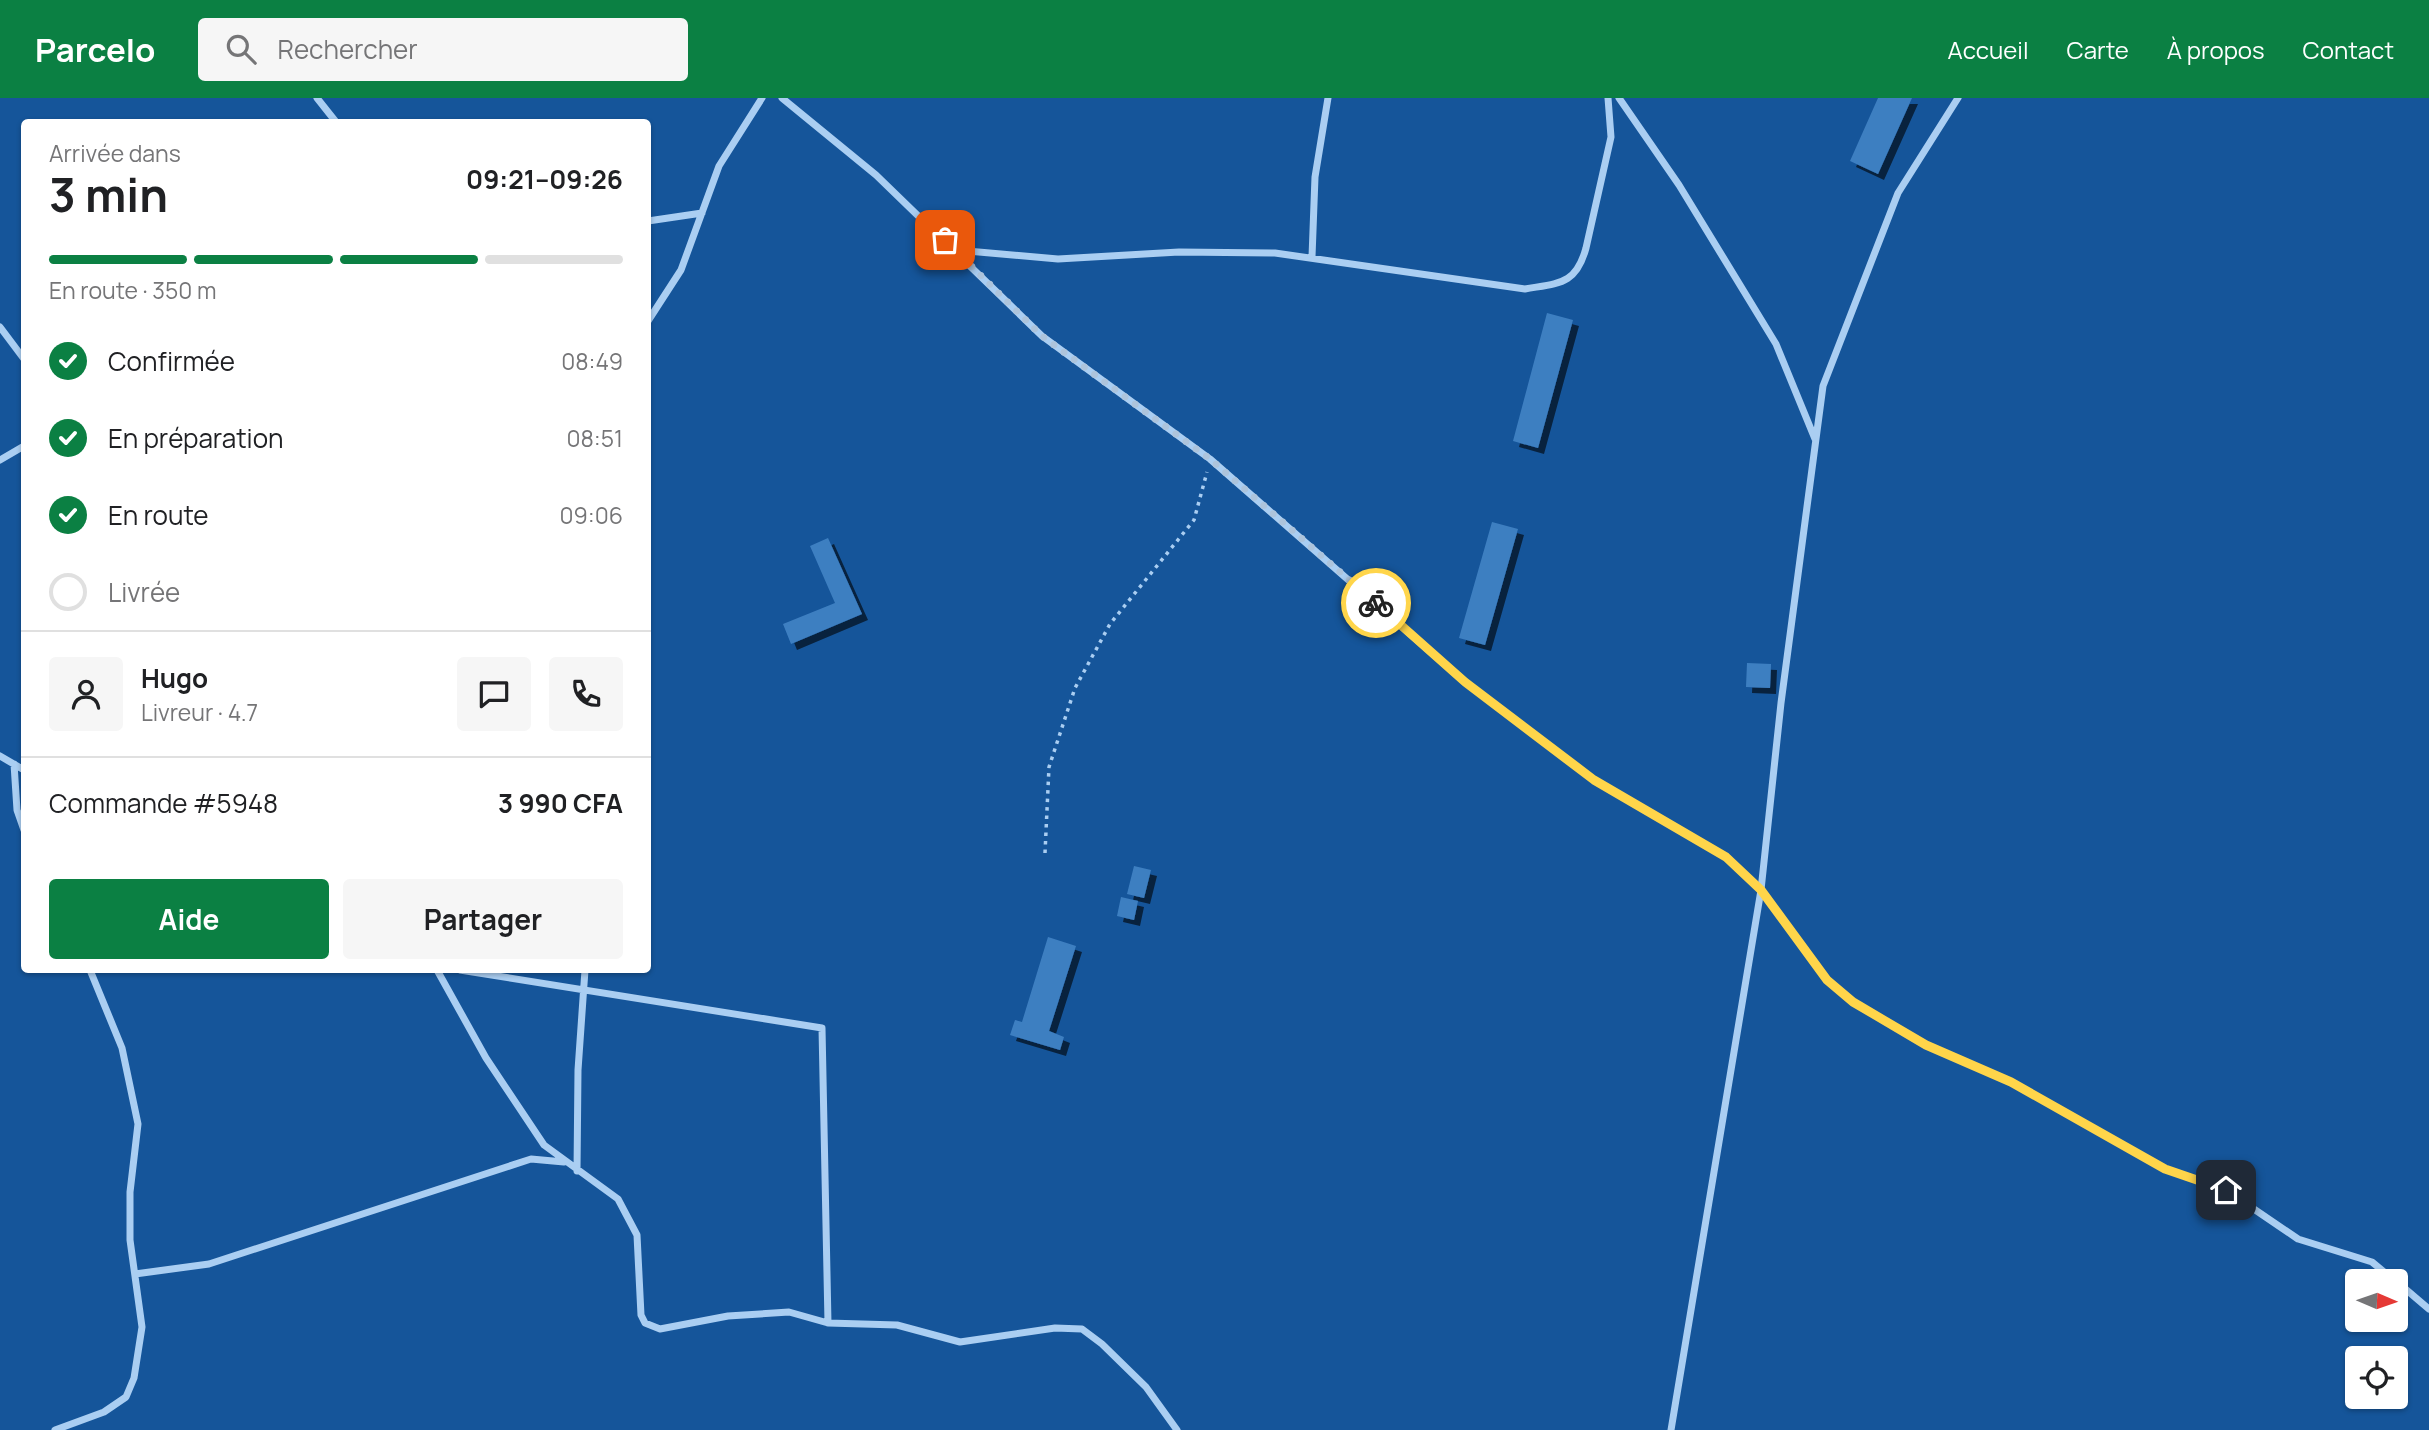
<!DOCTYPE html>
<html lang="fr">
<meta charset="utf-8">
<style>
body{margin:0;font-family:Manrope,sans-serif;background:#f6f6f6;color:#202124;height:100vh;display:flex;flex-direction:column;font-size:26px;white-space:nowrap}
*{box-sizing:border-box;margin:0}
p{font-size:23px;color:#757577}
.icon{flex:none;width:38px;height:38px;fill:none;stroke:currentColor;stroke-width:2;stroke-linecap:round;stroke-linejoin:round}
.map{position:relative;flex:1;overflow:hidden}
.drawer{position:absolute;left:21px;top:21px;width:630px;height:854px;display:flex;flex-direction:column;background:#fff;border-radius:7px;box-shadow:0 2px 5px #0004}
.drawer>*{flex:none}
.needle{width:46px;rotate:92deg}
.buttons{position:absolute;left:2345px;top:1171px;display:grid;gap:14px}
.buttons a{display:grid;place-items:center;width:63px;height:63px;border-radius:7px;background:#fff;box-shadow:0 2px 5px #0004;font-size:35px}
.pin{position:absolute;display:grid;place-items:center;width:60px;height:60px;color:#fff;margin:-30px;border-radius:14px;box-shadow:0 4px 10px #0006}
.courier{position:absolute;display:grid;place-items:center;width:70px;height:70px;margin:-35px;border:5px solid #ffd54a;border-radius:50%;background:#fff;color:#222;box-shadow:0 2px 9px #0007}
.headline em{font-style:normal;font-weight:700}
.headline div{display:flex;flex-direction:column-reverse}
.headline{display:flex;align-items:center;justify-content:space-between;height:119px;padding:0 28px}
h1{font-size:46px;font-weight:700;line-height:52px}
.bar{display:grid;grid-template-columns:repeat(4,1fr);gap:10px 7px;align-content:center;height:84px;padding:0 28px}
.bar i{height:9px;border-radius:5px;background:#e0e0e0}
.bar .active{background:#0b8043}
.bar p{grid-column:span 4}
.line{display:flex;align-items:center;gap:18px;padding:0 28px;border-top:2px solid #e0e0e0}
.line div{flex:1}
.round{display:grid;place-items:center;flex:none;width:74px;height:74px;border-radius:7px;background:#f6f6f6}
ol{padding:0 28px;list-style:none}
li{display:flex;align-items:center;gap:21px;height:77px}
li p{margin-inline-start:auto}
li .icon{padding:7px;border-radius:50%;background:#0b8043;color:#fff;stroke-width:4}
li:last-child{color:#757577}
li i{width:38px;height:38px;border:4px solid #e0e0e0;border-radius:50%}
.primary-button{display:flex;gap:14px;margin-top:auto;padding:14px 28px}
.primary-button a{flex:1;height:80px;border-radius:7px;background:#0b8043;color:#fff;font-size:28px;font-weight:700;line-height:80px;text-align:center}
.primary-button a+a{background:#f6f6f6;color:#202124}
header{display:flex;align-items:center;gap:42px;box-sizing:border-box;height:98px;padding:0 35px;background:#0b8043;color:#fff}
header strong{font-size:33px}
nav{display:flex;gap:38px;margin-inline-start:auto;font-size:24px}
.search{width:490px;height:63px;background:#f6f6f6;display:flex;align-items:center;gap:18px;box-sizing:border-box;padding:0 24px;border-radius:7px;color:#757577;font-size:26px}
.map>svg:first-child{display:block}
</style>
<header>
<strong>Parcelo</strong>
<div class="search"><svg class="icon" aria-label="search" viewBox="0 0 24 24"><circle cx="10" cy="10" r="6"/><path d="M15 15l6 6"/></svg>Rechercher</div>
<nav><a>Accueil</a><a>Carte</a><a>À propos</a><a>Contact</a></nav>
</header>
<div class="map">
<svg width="2429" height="1332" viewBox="0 0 2429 1332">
<defs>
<filter id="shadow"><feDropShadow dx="6" dy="6" stdDeviation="0" flood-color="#0009"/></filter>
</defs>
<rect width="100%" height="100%" fill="#15559a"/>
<path fill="#3e7fc1" filter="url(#shadow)" d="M1878,0H1912L1878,76L1850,63Z
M1547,215L1573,222L1538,350L1513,343Z
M1492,424L1518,431L1485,547L1459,540Z
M828,440L862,516L791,546L783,526L835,505L810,448Z
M1747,565L1771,566L1770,590L1746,589Z
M1134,768L1151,772L1144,800L1127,796Z
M1121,799L1138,803L1134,822L1117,818Z
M1048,839L1076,848L1049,933L1064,939L1060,952L1010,937L1015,922L1022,924Z"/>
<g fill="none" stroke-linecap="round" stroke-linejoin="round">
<path stroke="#aacef2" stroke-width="3.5" stroke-dasharray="3.5 5" stroke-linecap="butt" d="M1045,755L1049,669L1075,590L1110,526L1194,422L1207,374"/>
<path stroke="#aacef2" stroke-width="7" d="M317,0L336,24
M782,0L876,77L1042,238L1210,361L1465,584L1594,682L1726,759L1761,792L1827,882L1853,904L1926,947L2011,984L2165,1071L2226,1092L2298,1141L2372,1164L2395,1183
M1619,0L1679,87L1776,246L1815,341
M648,123L702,115
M956,152L1058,161L1179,154L1275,155L1525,191C1559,185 1576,187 1586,150L1611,39L1608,0
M1312,159L1315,79L1328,0
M648,223L681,172L719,68L762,0
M0,229L24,261
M0,362L24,348
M0,658L24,672
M14,666L17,712L24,732
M437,872L486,960L544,1047L618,1101L637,1137L641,1217L645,1225L660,1231L728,1218L789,1214L828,1225L897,1227L960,1244L1055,1230L1082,1231L1102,1246L1146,1289L1177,1332
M460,872L822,930L828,1225
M577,1073L578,972L585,872
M135,1176L209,1166L531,1061L564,1064
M2396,1183L2429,1211
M55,1332L104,1314L126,1299L134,1280L142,1229L130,1142V1094L138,1026L122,950L90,872
M1671,1332L1761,792L1781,605L1823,288L1898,95L1958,0"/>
</g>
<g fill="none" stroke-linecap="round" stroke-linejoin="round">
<path stroke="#adc4dc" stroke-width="7" stroke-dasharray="0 12.6" d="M945,142L1042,238L1210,361L1376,505"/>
<path stroke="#ffd54a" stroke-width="9" d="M1376,505L1465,584L1594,682L1726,759L1761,792L1827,882L1853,904L1926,947L2011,984L2165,1071L2226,1092"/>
</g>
</svg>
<div class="buttons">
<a><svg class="needle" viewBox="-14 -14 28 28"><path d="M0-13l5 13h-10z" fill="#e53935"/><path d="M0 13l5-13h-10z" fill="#757577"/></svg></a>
<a><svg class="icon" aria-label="locate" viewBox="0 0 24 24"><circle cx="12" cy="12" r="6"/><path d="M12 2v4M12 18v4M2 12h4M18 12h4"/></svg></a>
</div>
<div class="pin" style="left:945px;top:142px;background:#ea580c"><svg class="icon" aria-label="bag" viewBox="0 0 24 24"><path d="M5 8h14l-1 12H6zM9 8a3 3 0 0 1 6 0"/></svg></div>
<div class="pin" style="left:2226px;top:1092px;background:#1f2937"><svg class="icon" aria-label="home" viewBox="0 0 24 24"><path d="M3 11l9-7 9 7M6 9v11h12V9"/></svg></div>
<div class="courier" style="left:1376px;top:505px"><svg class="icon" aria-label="bike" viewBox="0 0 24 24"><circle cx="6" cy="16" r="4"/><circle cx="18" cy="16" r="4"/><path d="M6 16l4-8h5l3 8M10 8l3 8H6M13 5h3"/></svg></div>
<section class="drawer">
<div class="headline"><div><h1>3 min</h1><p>Arrivée dans</p></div><em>09:21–09:26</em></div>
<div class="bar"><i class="active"></i><i class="active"></i><i class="active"></i><i></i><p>En route · 350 m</p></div>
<ol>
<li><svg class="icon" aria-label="check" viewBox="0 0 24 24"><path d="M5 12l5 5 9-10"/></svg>Confirmée<p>08:49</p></li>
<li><svg class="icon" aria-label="check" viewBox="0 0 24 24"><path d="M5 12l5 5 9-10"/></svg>En préparation<p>08:51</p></li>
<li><svg class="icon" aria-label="check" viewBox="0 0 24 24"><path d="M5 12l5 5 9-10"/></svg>En route<p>09:06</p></li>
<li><i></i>Livrée</li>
</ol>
<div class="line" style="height:126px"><a class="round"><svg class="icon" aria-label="person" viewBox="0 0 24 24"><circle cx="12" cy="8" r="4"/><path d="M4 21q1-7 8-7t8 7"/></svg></a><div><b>Hugo</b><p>Livreur · 4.7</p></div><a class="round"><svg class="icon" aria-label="chat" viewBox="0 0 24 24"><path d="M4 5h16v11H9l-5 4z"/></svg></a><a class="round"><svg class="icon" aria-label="phone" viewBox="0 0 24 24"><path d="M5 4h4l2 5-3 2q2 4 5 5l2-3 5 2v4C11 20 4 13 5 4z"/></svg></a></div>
<div class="line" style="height:91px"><div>Commande #5948</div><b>3 990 CFA</b></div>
<div class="primary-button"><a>Aide</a><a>Partager</a></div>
</section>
</div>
